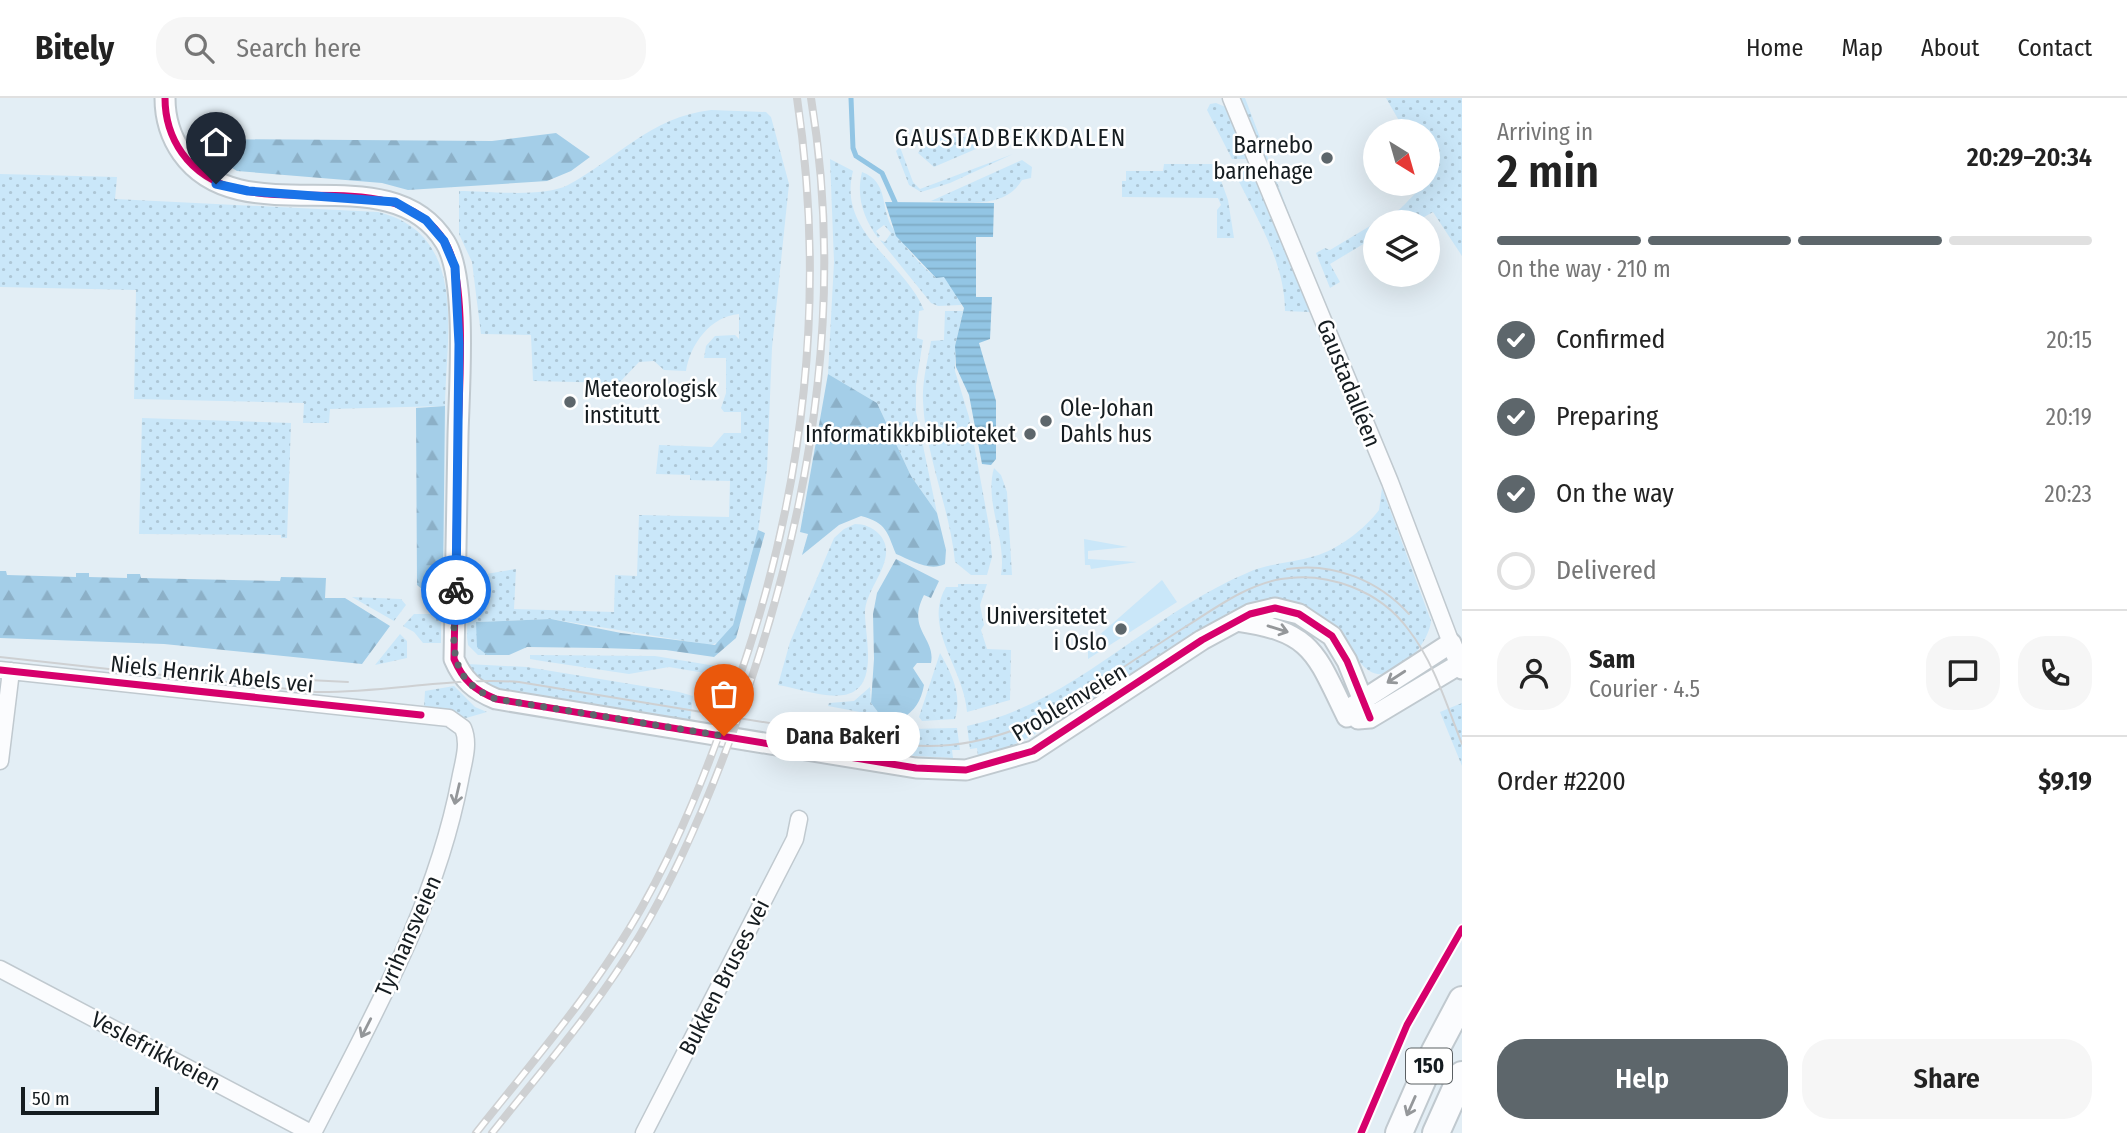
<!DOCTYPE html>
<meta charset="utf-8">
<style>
body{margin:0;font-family:"Fira Sans Condensed",sans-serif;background:#f6f6f6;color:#222;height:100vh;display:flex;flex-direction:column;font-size:26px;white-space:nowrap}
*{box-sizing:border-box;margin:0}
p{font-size:23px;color:#767676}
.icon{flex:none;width:38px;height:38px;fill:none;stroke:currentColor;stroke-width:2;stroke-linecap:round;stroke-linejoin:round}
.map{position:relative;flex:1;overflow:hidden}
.side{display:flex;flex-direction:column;background:#fff;width:665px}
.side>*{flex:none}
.needle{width:46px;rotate:143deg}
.tools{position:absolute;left:1363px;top:21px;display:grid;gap:14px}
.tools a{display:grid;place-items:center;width:77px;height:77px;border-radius:50%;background:#fff;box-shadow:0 7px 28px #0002;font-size:35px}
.scale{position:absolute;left:21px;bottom:18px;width:138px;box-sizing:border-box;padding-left:7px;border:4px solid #151c20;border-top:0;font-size:19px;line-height:24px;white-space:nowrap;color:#151c20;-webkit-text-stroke:5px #fff;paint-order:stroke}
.pin{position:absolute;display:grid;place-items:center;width:60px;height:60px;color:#fff;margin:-72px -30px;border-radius:50% 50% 50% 0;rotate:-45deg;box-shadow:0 0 7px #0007}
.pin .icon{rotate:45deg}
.courier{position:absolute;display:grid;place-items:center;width:70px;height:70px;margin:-35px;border:5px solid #1a73e8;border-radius:50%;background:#fff;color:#222;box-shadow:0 2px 9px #0007}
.bubble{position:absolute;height:49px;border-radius:24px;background:#fff;box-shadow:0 7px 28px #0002;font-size:23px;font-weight:600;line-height:49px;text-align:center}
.head em{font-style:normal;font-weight:600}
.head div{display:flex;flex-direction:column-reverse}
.head{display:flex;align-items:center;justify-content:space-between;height:119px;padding:0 35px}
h1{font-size:46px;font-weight:600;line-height:52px}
.bar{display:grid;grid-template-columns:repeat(4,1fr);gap:10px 7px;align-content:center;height:84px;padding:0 35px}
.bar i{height:9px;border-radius:5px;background:#e0e0e0}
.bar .selected{background:#5d666b}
.bar p{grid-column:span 4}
.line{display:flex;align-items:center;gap:18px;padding:0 35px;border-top:2px solid #e0e0e0}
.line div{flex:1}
.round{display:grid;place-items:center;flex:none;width:74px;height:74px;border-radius:28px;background:#f6f6f6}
ol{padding:0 35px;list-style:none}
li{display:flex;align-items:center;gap:21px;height:77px}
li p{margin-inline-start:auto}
li .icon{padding:7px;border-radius:50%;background:#5d666b;color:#fff;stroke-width:4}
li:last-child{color:#767676}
li i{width:38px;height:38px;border:4px solid #e0e0e0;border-radius:50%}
.primary-button{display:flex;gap:14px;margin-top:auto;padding:14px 35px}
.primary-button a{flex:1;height:80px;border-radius:28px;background:#5d666b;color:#fff;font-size:28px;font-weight:600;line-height:80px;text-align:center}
.primary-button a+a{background:#f6f6f6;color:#222}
header{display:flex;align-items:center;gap:42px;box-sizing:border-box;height:98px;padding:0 35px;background:#fff;border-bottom:2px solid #e0e0e0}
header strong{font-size:33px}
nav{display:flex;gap:38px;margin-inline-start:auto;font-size:24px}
.search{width:490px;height:63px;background:#f6f6f6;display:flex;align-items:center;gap:18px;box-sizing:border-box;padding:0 24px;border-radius:28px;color:#767676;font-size:26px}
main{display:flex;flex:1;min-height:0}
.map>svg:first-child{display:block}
</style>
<header>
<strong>Bitely</strong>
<div class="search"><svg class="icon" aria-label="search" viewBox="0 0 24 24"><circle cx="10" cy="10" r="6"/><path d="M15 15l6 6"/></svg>Search here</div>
<nav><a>Home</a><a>Map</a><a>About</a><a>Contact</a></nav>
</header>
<main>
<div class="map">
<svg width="1462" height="1035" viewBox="0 0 1462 1035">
<defs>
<pattern id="grass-dots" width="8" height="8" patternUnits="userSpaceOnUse" patternTransform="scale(1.75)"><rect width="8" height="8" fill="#cae7f9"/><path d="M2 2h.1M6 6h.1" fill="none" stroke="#adc6d5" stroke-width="1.8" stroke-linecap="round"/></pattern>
<pattern id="forest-firs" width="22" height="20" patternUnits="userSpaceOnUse" patternTransform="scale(1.75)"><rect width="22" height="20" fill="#a4cee8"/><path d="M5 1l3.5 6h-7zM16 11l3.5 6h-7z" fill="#8cb0c7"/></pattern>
<pattern id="water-rules" width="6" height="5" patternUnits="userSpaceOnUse" patternTransform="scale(1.75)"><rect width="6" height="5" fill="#92c5e4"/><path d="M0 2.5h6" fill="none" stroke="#7da9c3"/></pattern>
</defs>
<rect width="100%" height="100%" fill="#e3eef5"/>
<path fill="url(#grass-dots)" d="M1239,0H1245L1291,121L1289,120Z
M1386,0H1462V158L1433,114L1415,124L1407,121L1401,124H1377C1384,120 1396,115 1402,109C1412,99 1424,86 1433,79L1428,72V33H1405Z
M1216,5L1228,10L1248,61H1232L1207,12L1210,6Z
M711,12L766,14L771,19L789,86L772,250L767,371L757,440L733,527L720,544L710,547L551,521L476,524L487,557H478L468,547L467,539L468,490L486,476L516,471L514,511L614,514L615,477L637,478L639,417L729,419L730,383L690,382V377L656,376L659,347L712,349L724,335H741V314H724L721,310L726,295V260H704L706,248L715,238L735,237L739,241V216C711,218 690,246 686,273L664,272L654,263L639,264L619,285L533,283L531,237L481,236L472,164L459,136V93C488,93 543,100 568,87C617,61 650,19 711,12Z
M928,39H992V44L934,69L918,55Z
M900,49L913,84L920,91L1013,56L950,85L921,94L909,87L896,53Z
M830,61L853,73C837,135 904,163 924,212L919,213L917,240L923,242L916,287V314L937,415L911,378L877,305L828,276L834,164Z
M1022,62L1032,69L1031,80L1022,82C1004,113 962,103 931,103Z
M1164,66H1215L1228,102L1234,140H1217V112L1221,107L1218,100L1122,99V83H1126V73H1163Z
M1231,67H1248L1252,70L1310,214L1285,213C1285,161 1252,113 1231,67Z
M862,74C889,84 880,109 892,129C904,148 919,166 936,180L944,178L962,203L961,207L938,208L931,205L880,142L885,144L891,135L884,127L876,133L880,138L878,140C863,120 856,98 862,74Z
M0,76L117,79L115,101L378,114C469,136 446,236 445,308L330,311L329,325H303L304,305L134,301L136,192L0,189Z
M1375,125V139L1330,166L1340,184L1330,190L1316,155L1325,150L1330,152Z
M945,213H963L955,248V273L969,319L989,428L992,459L987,477H971L955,464C950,410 925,357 923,303C922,283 928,262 931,243L944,242Z
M142,320L291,325L287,440H281V437L139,436Z
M994,370L1001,377L1007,394L1012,477H1001C1007,441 984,404 994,370Z
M1382,390L1431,523C1429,546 1393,590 1368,572C1356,564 1352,546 1341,538C1318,523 1285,515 1260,504L1233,512L1033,637L1011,648L978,658L977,650L970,651L967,628C1073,606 1149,516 1247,475C1269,465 1292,465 1315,458C1337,452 1365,431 1379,412Z
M855,426C864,426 872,429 879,436C901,460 865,489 865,515C865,536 876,578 856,592C838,606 798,590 778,587L790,544L834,440L844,431Z
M958,486H987L980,507L984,527L981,532L987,551L1011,552L1010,602L967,614C964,570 922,530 946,489H958Z
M352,499L401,501L406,507L394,523Z
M414,516H434L441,520V545H423L414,534L403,528Z
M400,536L407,543V560L375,567Z
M940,555C953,578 962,598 955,621L922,623L919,619Z
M530,557L655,558L716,568L711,576L669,569L629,576L542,563L530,561Z
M467,566L527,569L679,594L693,598L690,624L506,593L482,583Z
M454,588L475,609L487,614L466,620L424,610L425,593Z
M870,589L871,605L881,618L828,608L829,605L854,603Z
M1462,605V668L1440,614Z
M825,620L909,631L957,630L960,652H952L953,660L915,658L821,644Z"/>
<path fill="url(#forest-firs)" d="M556,35L590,59L571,73L547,83L408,92L382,85L237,73L214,59L200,41L492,43Z
M828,276L877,305L911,378L937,415L946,452L945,466C929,474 911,462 896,456C887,434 887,425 861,418L839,427L802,457L808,436L800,434Z
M445,308L443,486L437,493L427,495L417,487L416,310Z
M758,432L765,435L736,540L714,559L666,552L601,550L527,549L509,557H487L477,549L476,524L551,521L621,535L715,547L733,527Z
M896,461L939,483L931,500L924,497C906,532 936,539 931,565H917L913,570L924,587C921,603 915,613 901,621L881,618L871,605L874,561L873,516L877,495Z
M0,473H6L7,477L76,479V475H89V479L127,480V476H140L141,480L280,483L281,479L326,480L325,500H345L390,528L362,566L164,546L0,540Z"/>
<path fill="#cae7f9" d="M1084,441L1128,449L1088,453V461L1137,464L1091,471L1090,467H1085Z
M1162,482L1177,504L1088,561V547Z"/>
<path fill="url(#water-rules)" d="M885,104L994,105L993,139H976V199H992L990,241L979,245L996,303V361L991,367L982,366L969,297L956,269L955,248L964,210L944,179L936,180L896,138Z"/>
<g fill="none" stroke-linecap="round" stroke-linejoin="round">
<path stroke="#92c5e4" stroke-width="5" d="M851,0L853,50L856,58L882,75L895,104"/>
<defs>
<path id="minor" d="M1231,0L1390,384L1451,545
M0,572L449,620L463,630C470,646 463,665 460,682C436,809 371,921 313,1035
M0,663L11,573
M0,871L311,1035
M644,1035L795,741L799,721"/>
<path id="tertiary" d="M165,0C165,20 170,38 182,55C242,140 389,53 445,144C468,180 459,292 458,338C457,412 456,486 454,561C463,582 474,592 496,601L916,670L966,672L1033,653L1202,542L1250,516L1275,510L1299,516L1332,538L1347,563L1370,620
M1237,523C1313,534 1315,554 1347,619
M1352,609L1451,545L1462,571
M1358,621L1370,620L1460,566"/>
<path id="trunk" d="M1399,1035L1435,953L1462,902
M1436,1035L1462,977"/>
</defs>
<use href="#minor" stroke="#c0c9cf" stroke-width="19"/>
<use href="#tertiary" stroke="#c0c9cf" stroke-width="23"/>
<use href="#trunk" stroke="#c0c9cf" stroke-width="30"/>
<use href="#minor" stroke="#fbfcfe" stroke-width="16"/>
<use href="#tertiary" stroke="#fbfcfe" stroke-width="19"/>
<use href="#trunk" stroke="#fbfcfe" stroke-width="26"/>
<path stroke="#ced0d2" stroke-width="2" d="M1287,471C1333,464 1378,482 1409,516
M0,559L316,594C385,595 451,579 519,584L897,646C941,652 983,645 1024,628C1079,601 1130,564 1182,531C1213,512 1245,487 1281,481C1328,473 1380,493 1408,531C1434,564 1447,608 1462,646
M289,581L348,584"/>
<defs>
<path id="rail" d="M476,1035C534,962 596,891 642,809C681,740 709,667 735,592C803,401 827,201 797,0
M492,1035C543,971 598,908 640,837C679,771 709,700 735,628C808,428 846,212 811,0"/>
</defs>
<use href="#rail" stroke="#ced0d2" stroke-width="8"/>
<use href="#rail" stroke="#fff" stroke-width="5" stroke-dasharray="16" stroke-linecap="butt"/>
<defs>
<path id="cycleway" d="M165,0C165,20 170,38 182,55C242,140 389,53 445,144C468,180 459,292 458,338C457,412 456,486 454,561C463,582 474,592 496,601L916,670L966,672L1033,653L1202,542L1250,516L1275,510L1299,516L1332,538L1347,563L1370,620
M0,572L421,617
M1361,1035L1407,927L1462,831"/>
</defs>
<use href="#cycleway" stroke="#fff" stroke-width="11"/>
<use href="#cycleway" stroke="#d6006c" stroke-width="7"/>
</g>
<defs><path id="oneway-shaft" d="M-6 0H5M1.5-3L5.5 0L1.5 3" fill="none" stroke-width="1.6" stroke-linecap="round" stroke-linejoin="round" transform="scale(1.75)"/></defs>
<g stroke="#94979a">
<use href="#oneway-shaft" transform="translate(1278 531) rotate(17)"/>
<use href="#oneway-shaft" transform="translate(1396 579) rotate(147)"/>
<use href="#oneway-shaft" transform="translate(457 696) rotate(103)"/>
<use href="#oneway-shaft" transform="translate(366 930) rotate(117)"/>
<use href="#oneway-shaft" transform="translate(1411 1008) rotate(114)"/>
</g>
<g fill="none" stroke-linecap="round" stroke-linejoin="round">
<path stroke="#5d666b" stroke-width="7" stroke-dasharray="0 12.6" d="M456,492C455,541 442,580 496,601L724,638"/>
<path stroke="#1a73e8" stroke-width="9" d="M216,86L248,93L395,104L426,122L444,143L455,169L459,246L456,492"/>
</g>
<g fill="#5d666b" stroke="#fff" stroke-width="2.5">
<circle cx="1327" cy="60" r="7"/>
<circle cx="570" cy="304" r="7"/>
<circle cx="1046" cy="323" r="7"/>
<circle cx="1030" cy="336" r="7"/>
<circle cx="1121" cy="531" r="7"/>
</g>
<g text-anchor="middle" stroke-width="5" stroke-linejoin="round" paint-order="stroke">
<rect fill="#fff" stroke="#5b6063" stroke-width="2" x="1406" y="950.5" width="46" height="35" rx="5"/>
<g font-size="21" font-weight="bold" fill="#151c20">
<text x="1429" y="975">150</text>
</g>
<g font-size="23" fill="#151c20" stroke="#fff" text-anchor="end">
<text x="1313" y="55">Barnebo<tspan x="1313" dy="26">barnehage</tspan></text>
<text x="584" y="299" text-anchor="start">Meteorologisk<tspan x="584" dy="26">institutt</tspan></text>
<text x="1060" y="318" text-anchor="start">Ole-Johan<tspan x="1060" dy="26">Dahls hus</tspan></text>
<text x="1016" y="344">Informatikkbiblioteket</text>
<text x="1107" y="526">Universitetet<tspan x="1107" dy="26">i Oslo</tspan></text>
</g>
<g font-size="23" fill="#151c20" stroke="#fff">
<text transform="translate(1349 285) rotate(68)" y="8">Gaustadalléen</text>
<text transform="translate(212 576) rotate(6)" y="8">Niels Henrik Abels vei</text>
<text transform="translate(1069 604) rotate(-31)" y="8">Problemveien</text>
<text transform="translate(408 838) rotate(-66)" y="8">Tyrihansveien</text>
<text transform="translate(724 879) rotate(-63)" y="8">Bukken Bruses vei</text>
<text transform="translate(156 953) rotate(28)" y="8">Veslefrikkveien</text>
</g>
<g font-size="24" letter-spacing="2" fill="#151c20" stroke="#fff">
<text x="1011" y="48">GAUSTADBEKKDALEN</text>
</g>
</g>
</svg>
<div class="tools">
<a><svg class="needle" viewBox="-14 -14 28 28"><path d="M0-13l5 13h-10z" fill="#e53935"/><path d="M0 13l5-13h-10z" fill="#767676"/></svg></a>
<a><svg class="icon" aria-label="layers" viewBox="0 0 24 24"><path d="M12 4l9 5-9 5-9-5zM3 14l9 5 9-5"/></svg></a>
</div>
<div class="scale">50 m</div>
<div class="pin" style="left:724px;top:638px;background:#ea580c"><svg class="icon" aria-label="bag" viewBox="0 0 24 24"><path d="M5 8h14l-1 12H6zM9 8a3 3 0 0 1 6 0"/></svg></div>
<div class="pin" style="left:216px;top:86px;background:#1f2937"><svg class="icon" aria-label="home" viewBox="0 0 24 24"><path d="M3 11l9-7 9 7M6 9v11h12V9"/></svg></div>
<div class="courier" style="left:456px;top:492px"><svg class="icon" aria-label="bike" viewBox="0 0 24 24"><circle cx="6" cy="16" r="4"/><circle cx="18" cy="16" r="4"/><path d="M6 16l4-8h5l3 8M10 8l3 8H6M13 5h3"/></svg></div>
<div class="bubble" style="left:766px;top:614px;width:154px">Dana Bakeri</div>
</div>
<section class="side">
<div class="head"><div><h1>2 min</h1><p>Arriving in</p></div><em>20:29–20:34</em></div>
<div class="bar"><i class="selected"></i><i class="selected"></i><i class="selected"></i><i></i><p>On the way · 210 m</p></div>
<ol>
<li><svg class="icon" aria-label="check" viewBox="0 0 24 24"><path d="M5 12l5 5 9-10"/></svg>Confirmed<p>20:15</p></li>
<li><svg class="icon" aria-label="check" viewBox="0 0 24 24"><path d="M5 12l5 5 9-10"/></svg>Preparing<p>20:19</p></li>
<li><svg class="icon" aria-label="check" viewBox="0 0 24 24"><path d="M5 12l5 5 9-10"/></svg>On the way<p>20:23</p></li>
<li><i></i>Delivered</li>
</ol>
<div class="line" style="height:126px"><a class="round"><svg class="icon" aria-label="person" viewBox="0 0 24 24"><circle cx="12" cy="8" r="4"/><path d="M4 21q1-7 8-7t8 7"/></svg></a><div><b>Sam</b><p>Courier · 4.5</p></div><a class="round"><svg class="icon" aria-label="chat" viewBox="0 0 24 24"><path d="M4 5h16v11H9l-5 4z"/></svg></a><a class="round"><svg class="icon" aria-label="phone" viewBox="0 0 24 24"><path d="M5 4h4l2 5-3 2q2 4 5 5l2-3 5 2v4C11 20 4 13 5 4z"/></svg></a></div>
<div class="line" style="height:91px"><div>Order #2200</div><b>$9.19</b></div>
<div class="primary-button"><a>Help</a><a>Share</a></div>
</section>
</main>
